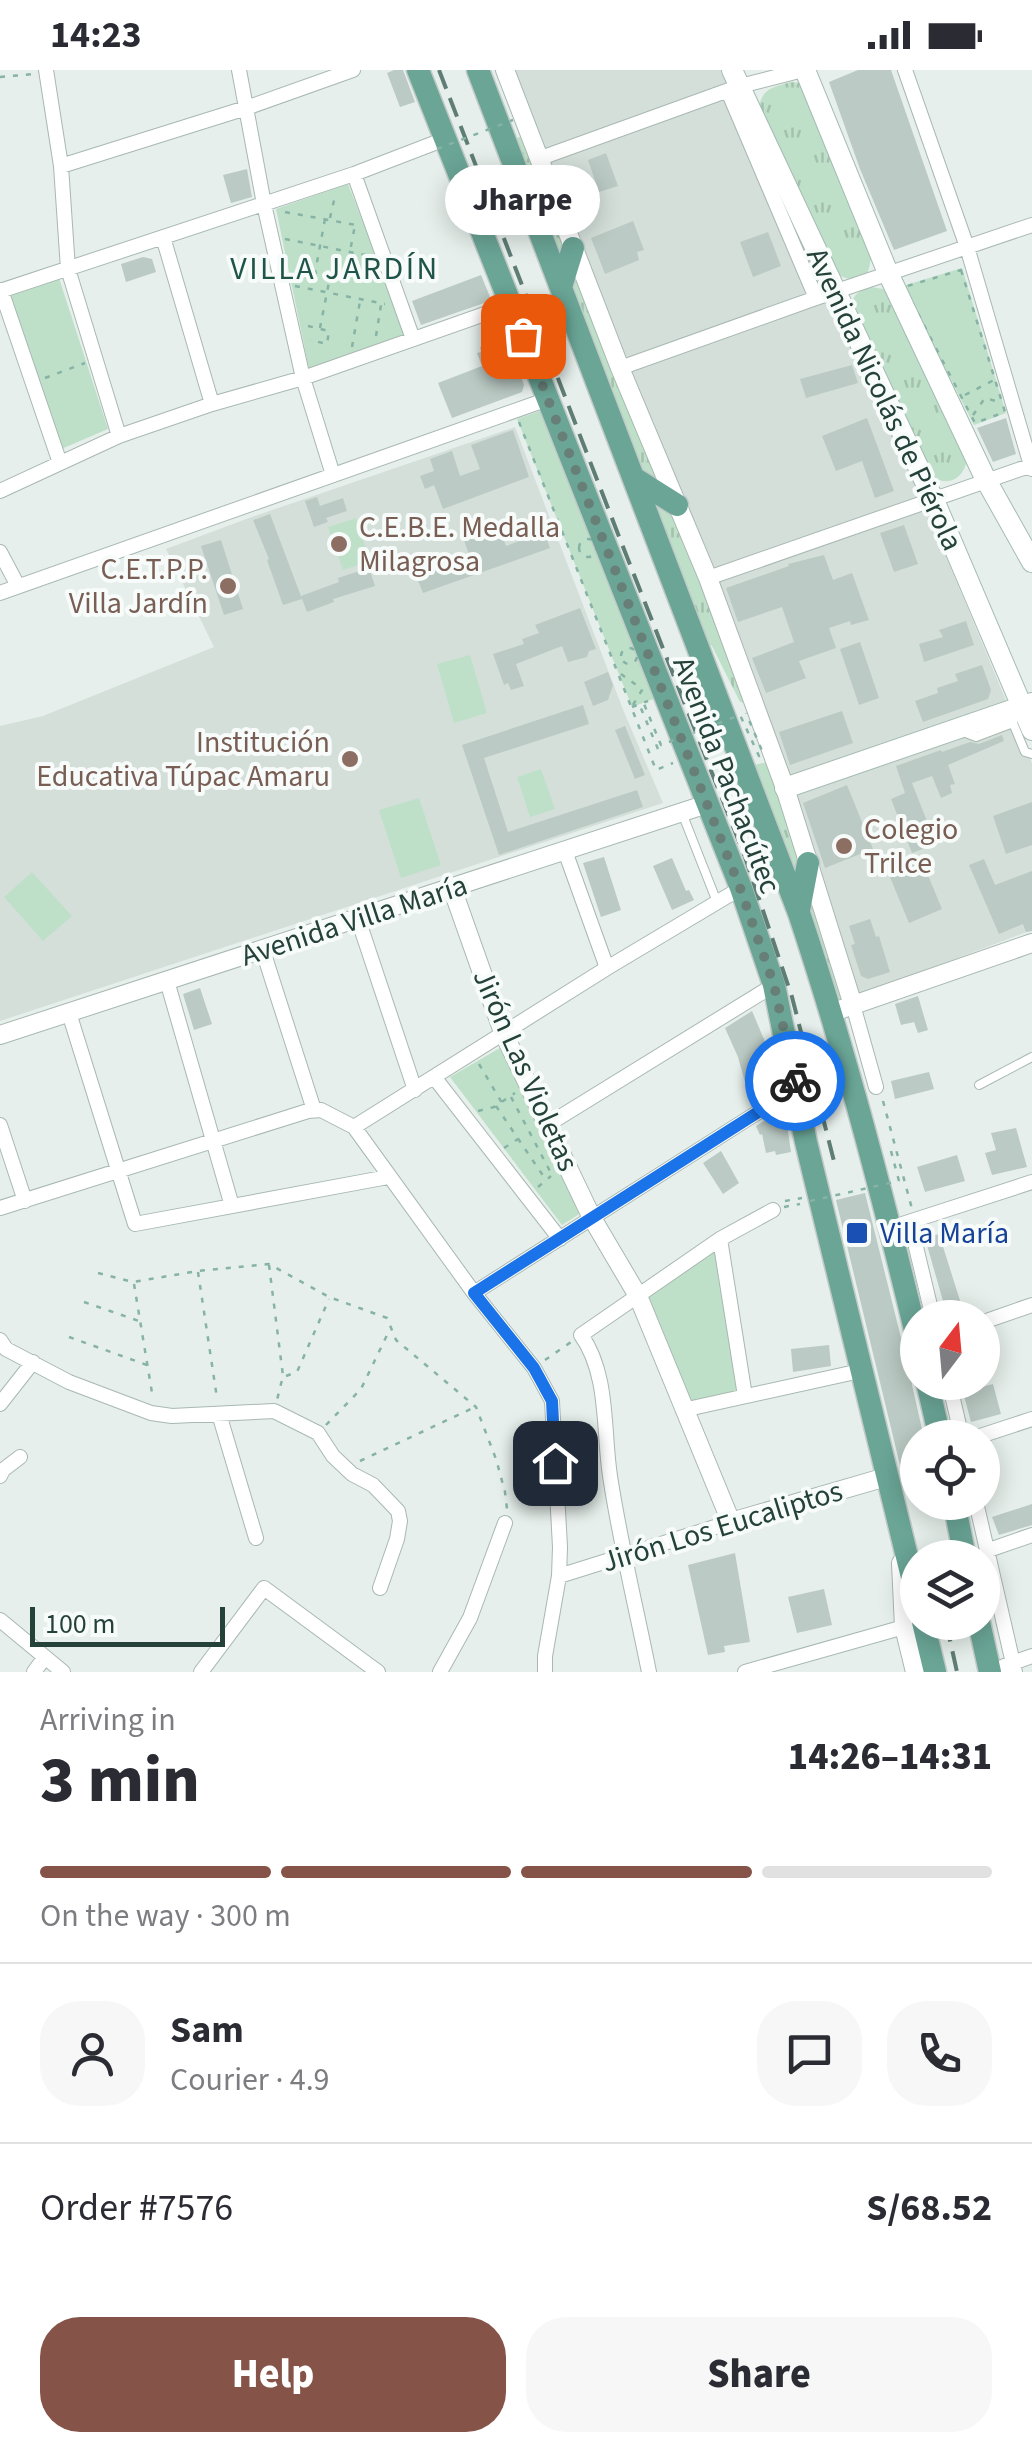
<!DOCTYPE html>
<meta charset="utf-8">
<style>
body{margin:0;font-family:"Source Sans 3",sans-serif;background:#f7f7f7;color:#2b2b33;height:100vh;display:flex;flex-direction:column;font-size:38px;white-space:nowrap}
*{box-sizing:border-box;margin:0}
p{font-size:32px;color:#7c7c81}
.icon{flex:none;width:55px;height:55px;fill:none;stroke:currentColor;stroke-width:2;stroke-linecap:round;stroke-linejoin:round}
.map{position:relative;height:1602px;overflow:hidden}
.details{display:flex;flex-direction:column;background:#fff;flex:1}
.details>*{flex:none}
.needle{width:65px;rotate:16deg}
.controls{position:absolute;left:900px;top:1230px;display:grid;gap:20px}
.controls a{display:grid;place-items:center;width:100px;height:100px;border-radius:50%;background:#fff;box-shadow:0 5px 25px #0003;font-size:50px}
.scale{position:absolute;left:30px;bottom:25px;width:195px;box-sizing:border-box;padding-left:10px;border:5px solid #24423a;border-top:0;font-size:28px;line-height:35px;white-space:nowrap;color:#24423a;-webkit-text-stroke:8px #f7fbf9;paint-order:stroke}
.pin{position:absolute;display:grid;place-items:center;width:85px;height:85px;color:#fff;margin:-42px;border-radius:20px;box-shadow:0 5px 15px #0006}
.courier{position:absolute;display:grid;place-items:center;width:100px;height:100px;margin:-50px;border:8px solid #1a73e8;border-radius:50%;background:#fff;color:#222;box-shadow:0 2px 12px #0007}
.bubble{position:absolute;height:70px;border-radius:35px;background:#fff;box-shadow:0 5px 25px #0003;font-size:32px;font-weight:800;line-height:70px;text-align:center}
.overview em{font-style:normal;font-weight:800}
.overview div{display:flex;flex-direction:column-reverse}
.overview{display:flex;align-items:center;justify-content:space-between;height:170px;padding:0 40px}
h1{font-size:65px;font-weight:800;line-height:75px}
.bar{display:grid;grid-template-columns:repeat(4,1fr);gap:15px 10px;align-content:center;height:120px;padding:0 40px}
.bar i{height:12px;border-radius:8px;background:#e1e1e2}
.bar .current{background:#855347}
.bar p{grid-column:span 4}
.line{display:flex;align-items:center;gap:25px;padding:0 40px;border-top:2px solid #e1e1e2}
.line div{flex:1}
.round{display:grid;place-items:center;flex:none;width:105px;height:105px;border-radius:40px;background:#f7f7f7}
.primary-button{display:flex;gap:20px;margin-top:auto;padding:20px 40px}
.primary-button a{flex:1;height:115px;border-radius:40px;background:#855347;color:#fff;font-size:40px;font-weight:800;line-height:115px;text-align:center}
.primary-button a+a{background:#f7f7f7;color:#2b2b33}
.status{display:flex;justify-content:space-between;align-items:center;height:70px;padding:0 50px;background:#fff;direction:ltr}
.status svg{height:28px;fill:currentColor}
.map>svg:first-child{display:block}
</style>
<div class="status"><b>14:23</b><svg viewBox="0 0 49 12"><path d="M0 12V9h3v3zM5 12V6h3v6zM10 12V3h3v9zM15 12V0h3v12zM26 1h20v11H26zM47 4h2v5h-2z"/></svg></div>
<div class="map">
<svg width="1032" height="1602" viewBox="0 0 1032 1602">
<defs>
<pattern id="grass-tufts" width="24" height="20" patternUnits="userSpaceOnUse" patternTransform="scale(2.5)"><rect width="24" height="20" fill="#bfe0c8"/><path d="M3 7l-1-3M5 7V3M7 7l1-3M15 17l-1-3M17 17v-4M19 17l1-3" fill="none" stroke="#a4c1ad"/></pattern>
</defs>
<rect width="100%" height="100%" fill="#e6efeb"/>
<path fill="#d4dfda" d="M499,0H724L913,407L1032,693V860L860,925Z
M515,357L624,642L663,733L0,951V656L43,646L214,577L166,479L249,448Z"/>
<path fill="url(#grass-tufts)" d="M790,12L802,13L872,185L868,202C858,210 847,212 837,203L759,37C763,17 773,18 790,12Z
M524,65L747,633L740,632L712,576L705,572L510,71Z
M871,217L883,219L887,224L967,384C968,403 952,419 933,407L853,239C851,224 858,222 871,217Z
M768,692L845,929L835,933L754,695Z"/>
<path fill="#bfe0c8" d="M348,114L407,264L309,299L276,139Z
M962,198L1006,343L974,355L903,216Z
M59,208L108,359L59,380L8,224Z
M548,338L659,627L632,637L517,349Z
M356,448L370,491L343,500L328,457Z
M470,585L487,643L454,653L437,594Z
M541,699L555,739L530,747L517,707Z
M419,728L441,795L401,808L379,740Z
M32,802L72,846L43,871L4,827Z
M505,975L581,1143L562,1155L450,1007Z
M716,1177L738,1323L687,1333L647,1227Z"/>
<path fill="#bbcac4" d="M394,0H403L415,32L400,37L387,3Z
M858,0H891L947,161L894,180L860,99L829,12Z
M606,83L618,116L599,122L588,90Z
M247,99L252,127L231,133L223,105Z
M633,151L644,180L637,182L639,190L605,204L591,168Z
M768,162L781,196L753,207L740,172Z
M143,187L152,189L156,202L126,212L121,194Z
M481,205L490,227L487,232L421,255L412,231Z
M507,267L524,315L522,322L452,348L438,313L482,296L477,283L481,282L480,277Z
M852,295L858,313L806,328L800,309Z
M867,348L894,421L875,428L862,391L836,401L822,366Z
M1006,348L1016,384L993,392L977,358Z
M513,360L529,407L443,439L434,415L425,419L420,406L434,401L430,389L452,381L460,406L480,399L471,375Z
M317,427L320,436L343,428L347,441L326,448L328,452L314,457L305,431Z
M270,444L302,529L283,535L267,490L269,489L253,450Z
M496,449L506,476L544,462L550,478L423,523L417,508L470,488L461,461Z
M904,455L918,494L894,502L880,463Z
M221,470L243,539L224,545L201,476Z
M824,485L833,510L852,503L869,550L851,555L850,551L829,558L836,578L799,591L806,608L766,623L752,588L794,572L782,537L738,552L726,518L789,496L788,494Z
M369,498L375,516L333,529L334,532L307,542L301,526L339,512L338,508Z
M580,538L596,579L589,581L587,587L568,592L562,576L516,594L524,616L511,620L508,613L504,615L493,584L524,574L522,569L539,563L535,555Z
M966,551L974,575L924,592L919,574L943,567L939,560Z
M860,572L879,628L859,635L840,579Z
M982,595L991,620L988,629L923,652L915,631L938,623L937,618L958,611L955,604Z
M608,602L613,615L608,630L593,636L584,612Z
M583,635L589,654L484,688L508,762L637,720L643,737L499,785L462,675Z
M842,641L853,673L790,695L779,662Z
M625,656L645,705L635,709L615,660Z
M1002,665L1004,671L948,695L955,714L950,715L952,723L941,728L932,706L912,713L936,774L912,783L891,729L905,723L896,696L941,680L942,682L970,672L979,674Z
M847,715L873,779L825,798L803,733Z
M1032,732V775L1006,784L993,746Z
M920,786L942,839L909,853L887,800Z
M604,787L621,840L601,847L583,793Z
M672,788L686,821L689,820L694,830L672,840L653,796Z
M984,789L995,815L1032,801V861L1026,862L1023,854L999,864L969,795Z
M870,849L876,867L879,866L890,902L868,909L861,906L851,875L855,874L849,856Z
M200,918L212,954L194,960L183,924Z
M918,926L928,960L918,963L914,952L901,955L895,934Z
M752,941L766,974L761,976V984L767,1006L745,1012L738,987L725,958Z
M929,1002L934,1019L895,1029L891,1011Z
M780,1041H783L786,1049L791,1082L776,1085L775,1081L766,1083L762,1064L760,1065L756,1056Z
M1016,1058L1027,1097L992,1105L985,1083L996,1080L991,1063Z
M721,1081L739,1113L723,1124L703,1093Z
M957,1085L965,1111L925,1122L917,1097Z
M865,1123L903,1276L907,1282L913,1286L917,1301L913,1307L912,1315L924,1368H918V1413L905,1416L836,1130Z
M939,1164L963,1240L947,1245L925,1168Z
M829,1275L831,1296L793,1302L791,1279Z
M993,1314L1001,1344L971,1352L963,1322Z
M1032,1434V1455L999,1465L992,1447Z
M735,1483L750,1572L724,1576L725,1582L708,1585L688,1495Z
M824,1519L832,1555L797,1563L788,1527Z"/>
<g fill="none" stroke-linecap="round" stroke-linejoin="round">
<defs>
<path id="service" d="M1014,649L1013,653L1025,682L1032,684
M961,661L976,667L1013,653
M682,743L717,832
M782,970L768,985L778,1014L792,1017
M979,1015L1032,987"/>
<path id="minor" d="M46,0L61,96L68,199L119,366
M239,0L264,134L303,308L333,405
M905,0L967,177L1032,399
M728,21L816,228
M538,89L740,16L803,0
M61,96L246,38L353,0
M354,104L413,269
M163,167L212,334
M1,220L60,393
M0,221L354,104L445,69
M620,298L816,228L1032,155
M0,421L119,366L212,334L303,308L510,235
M0,482L18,516
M708,508L1032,395
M0,523L548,329
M565,781L607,898
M358,849L415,1020
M263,881L314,1040
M167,911L232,1136
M853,935L876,1017
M69,943L135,1154L388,1107
M434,1007L560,1169
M0,1055L25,1131
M547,1055L774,915
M354,1057L474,1223L534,1298L552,1331L560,1477L559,1506L545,1586V1602
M0,1138L308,1041L321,1040L354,1057L607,898L741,818
M910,1152L933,1248
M890,1158L1032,1112
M720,1169L745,1326
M474,1223L796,1018
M989,1250L1032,1235
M0,1270L6,1279L69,1312L151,1343L172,1346L274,1341L318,1363L333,1386L352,1404L373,1415L398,1441L400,1451L397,1469L380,1518
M949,1312L962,1368
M0,1334L33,1292
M683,1340L860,1301
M219,1344L256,1468
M974,1368L1032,1349
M0,1406L3,1400L20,1387
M976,1432L1015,1602
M986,1481L1032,1465
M559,1506L731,1452
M0,1550L63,1602
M1004,1596L1032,1586
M34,1602L45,1587
M201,1602L264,1518L378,1602
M440,1602L470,1548L505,1453
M649,1602C636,1537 620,1472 610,1406C603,1360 609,1304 581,1265L720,1169L773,1140
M745,1602L904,1557"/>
<path id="tertiary" d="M505,0L620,298L708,508L785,718L853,935
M452,818L503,962L592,1148L638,1226L731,1452L886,1407
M842,939L1032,873
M0,965L707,734
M901,1493L904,1557L915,1602"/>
<path id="secondary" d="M732,0L936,435L1032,660
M805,0L888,203L986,410L1032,492
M785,718L1032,633"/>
<path id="primary" d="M418,0L741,818L774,915L806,1072L918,1532
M478,0L799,843C846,984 883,1127 918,1272
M561,217L573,178
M634,408L677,435
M799,840L808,793
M927,1312L940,1368
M954,1432L965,1488
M923,1552L935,1602
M979,1552L990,1602"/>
</defs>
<use href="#service" stroke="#a8b8b2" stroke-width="10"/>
<use href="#minor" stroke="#a8b8b2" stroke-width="16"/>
<use href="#tertiary" stroke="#a8b8b2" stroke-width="20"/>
<use href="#secondary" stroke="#a4bbb3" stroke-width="22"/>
<use href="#primary" stroke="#c2cac8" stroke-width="25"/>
<path stroke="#86b3a5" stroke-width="2.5" stroke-dasharray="5 8" stroke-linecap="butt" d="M0,7L34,4
M285,142L356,155
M330,148L335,126
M325,149L315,203L345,208L355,155
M285,169L370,186
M961,200L1005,342L975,353L904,217Z
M295,216L385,234
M308,256L329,261L327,274L310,270
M320,258L330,207
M376,266L381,235
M352,277L360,231
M45,308L85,293
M965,325L994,310
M973,345L985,328L996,331
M519,352L656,700L673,693
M579 478a9 9 0 1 1 18 0a9 9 0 1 1-18 0Z
M621 586a8 8 0 1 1 16 0a8 8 0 1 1-16 0Z
M621,604L639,617
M633,635L642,620L641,616
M632,637L648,631
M479,994L502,1033
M511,1027L552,1105
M883,1031L912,1139
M496,1036L546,1110
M478,1041L494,1037L515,1023
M504,1078L518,1069
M891,1081L899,1111
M538,1117L551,1106
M785,1131L802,1128
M784,1137L800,1134
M269,1195L283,1306L277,1330
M198,1202L217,1328
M98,1203L133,1212L198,1201L269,1194L329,1227L387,1248L396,1270L476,1337L496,1389L505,1422L507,1439
M134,1214L153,1329
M84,1232L139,1251
M69,1267L147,1295
M545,1290L571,1272
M286,1306L297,1302L329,1229
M326,1355L361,1319L390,1259
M360,1391L475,1337"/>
<use href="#service" stroke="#fff" stroke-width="8"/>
<use href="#minor" stroke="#fff" stroke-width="14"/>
<use href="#tertiary" stroke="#fff" stroke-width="18"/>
<use href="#secondary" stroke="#fff" stroke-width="20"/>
<use href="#primary" stroke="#6aa596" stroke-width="22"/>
<path stroke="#5f7d75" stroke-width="4" stroke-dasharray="20 10" stroke-linecap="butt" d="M439,0L618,464L745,787L792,927L836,1099
M941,1481L942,1488
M946,1552L957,1602"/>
<path stroke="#86b3a5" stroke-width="2.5" stroke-dasharray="5 8" stroke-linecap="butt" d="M437,79L513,50
M658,679L640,636L644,634L661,675L740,645L759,686L763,683L746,643
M810,1131L899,1111"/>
</g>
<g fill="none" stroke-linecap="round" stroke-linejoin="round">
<path stroke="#687f78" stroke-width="10" stroke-dasharray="0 18" d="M523,266L740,818L774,915L795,1011"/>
<path stroke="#1a73e8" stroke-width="12" d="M555,1393L552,1331L534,1298L474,1223L796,1018L795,1011"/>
</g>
<g fill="#8d6e63" stroke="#f7fbf9" stroke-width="4">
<circle cx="339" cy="474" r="10"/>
<circle cx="228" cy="516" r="10"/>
<circle cx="350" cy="689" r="10"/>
<circle cx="844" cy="776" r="10"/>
</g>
<rect fill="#1a4fb4" stroke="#f7fbf9" stroke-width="4" x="845" y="1151" width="24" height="24" rx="5"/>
<g text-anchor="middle" stroke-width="8" stroke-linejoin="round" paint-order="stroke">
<g font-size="30" fill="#24423a" stroke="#f7fbf9">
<text transform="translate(885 329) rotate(65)" y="10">Avenida Nicolás de Piérola</text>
<text transform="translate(727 705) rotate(69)" y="10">Avenida Pachacútec</text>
<text transform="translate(354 850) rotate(-18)" y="10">Avenida Villa María</text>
<text transform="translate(526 1000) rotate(66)" y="10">Jirón Las Violetas</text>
<text transform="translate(722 1456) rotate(-17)" y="10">Jirón Los Eucaliptos</text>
</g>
<g font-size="30" fill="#785e54" stroke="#f7fbf9" text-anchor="start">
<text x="359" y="467">C.E.B.E. Medalla<tspan x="359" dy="34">Milagrosa</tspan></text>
<text x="208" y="509" text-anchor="end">C.E.T.P.P.<tspan x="208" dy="34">Villa Jardín</tspan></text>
<text x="330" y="682" text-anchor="end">Institución<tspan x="330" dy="34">Educativa Túpac Amaru</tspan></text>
<text x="864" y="769">Colegio<tspan x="864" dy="34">Trilce</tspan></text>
</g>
<g font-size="30" fill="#164399" stroke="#f7fbf9" text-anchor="start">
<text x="880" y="1173">Villa María</text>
</g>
<g font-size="32" letter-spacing="2.5" fill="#1f5548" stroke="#f7fbf9">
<text x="335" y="209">VILLA JARDÍN</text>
</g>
</g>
</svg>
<div class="controls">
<a><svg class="needle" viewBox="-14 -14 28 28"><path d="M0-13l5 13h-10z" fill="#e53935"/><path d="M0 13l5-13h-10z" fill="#7c7c81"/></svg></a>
<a><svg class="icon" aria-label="locate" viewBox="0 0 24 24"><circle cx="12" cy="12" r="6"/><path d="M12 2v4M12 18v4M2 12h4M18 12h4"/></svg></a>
<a><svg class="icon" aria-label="layers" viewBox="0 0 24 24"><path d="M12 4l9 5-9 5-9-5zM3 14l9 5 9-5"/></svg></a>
</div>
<div class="scale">100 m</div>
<div class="pin" style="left:523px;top:266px;background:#ea580c"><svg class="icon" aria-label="bag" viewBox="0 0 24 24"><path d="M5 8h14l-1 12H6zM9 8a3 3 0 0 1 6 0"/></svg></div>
<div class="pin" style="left:555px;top:1393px;background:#1f2937"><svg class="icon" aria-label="home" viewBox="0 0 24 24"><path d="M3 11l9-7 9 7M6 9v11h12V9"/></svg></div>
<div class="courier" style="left:795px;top:1011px"><svg class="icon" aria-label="bike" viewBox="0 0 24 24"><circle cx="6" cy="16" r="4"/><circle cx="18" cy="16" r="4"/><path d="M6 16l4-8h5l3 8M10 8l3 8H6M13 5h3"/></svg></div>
<div class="bubble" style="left:445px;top:95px;width:155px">Jharpe</div>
</div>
<section class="details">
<div class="overview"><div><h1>3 min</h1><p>Arriving in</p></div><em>14:26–14:31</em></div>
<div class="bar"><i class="current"></i><i class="current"></i><i class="current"></i><i></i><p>On the way · 300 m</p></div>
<div class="line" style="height:180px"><a class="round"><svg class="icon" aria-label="person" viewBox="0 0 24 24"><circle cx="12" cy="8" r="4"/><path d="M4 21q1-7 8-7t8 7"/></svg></a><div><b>Sam</b><p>Courier · 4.9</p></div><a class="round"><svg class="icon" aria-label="chat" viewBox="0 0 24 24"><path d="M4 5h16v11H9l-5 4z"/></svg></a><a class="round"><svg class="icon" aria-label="phone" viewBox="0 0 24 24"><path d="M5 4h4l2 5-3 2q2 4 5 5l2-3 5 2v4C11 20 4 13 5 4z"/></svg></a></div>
<div class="line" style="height:130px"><div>Order #7576</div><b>S/68.52</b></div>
<div class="primary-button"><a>Help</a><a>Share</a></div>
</section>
